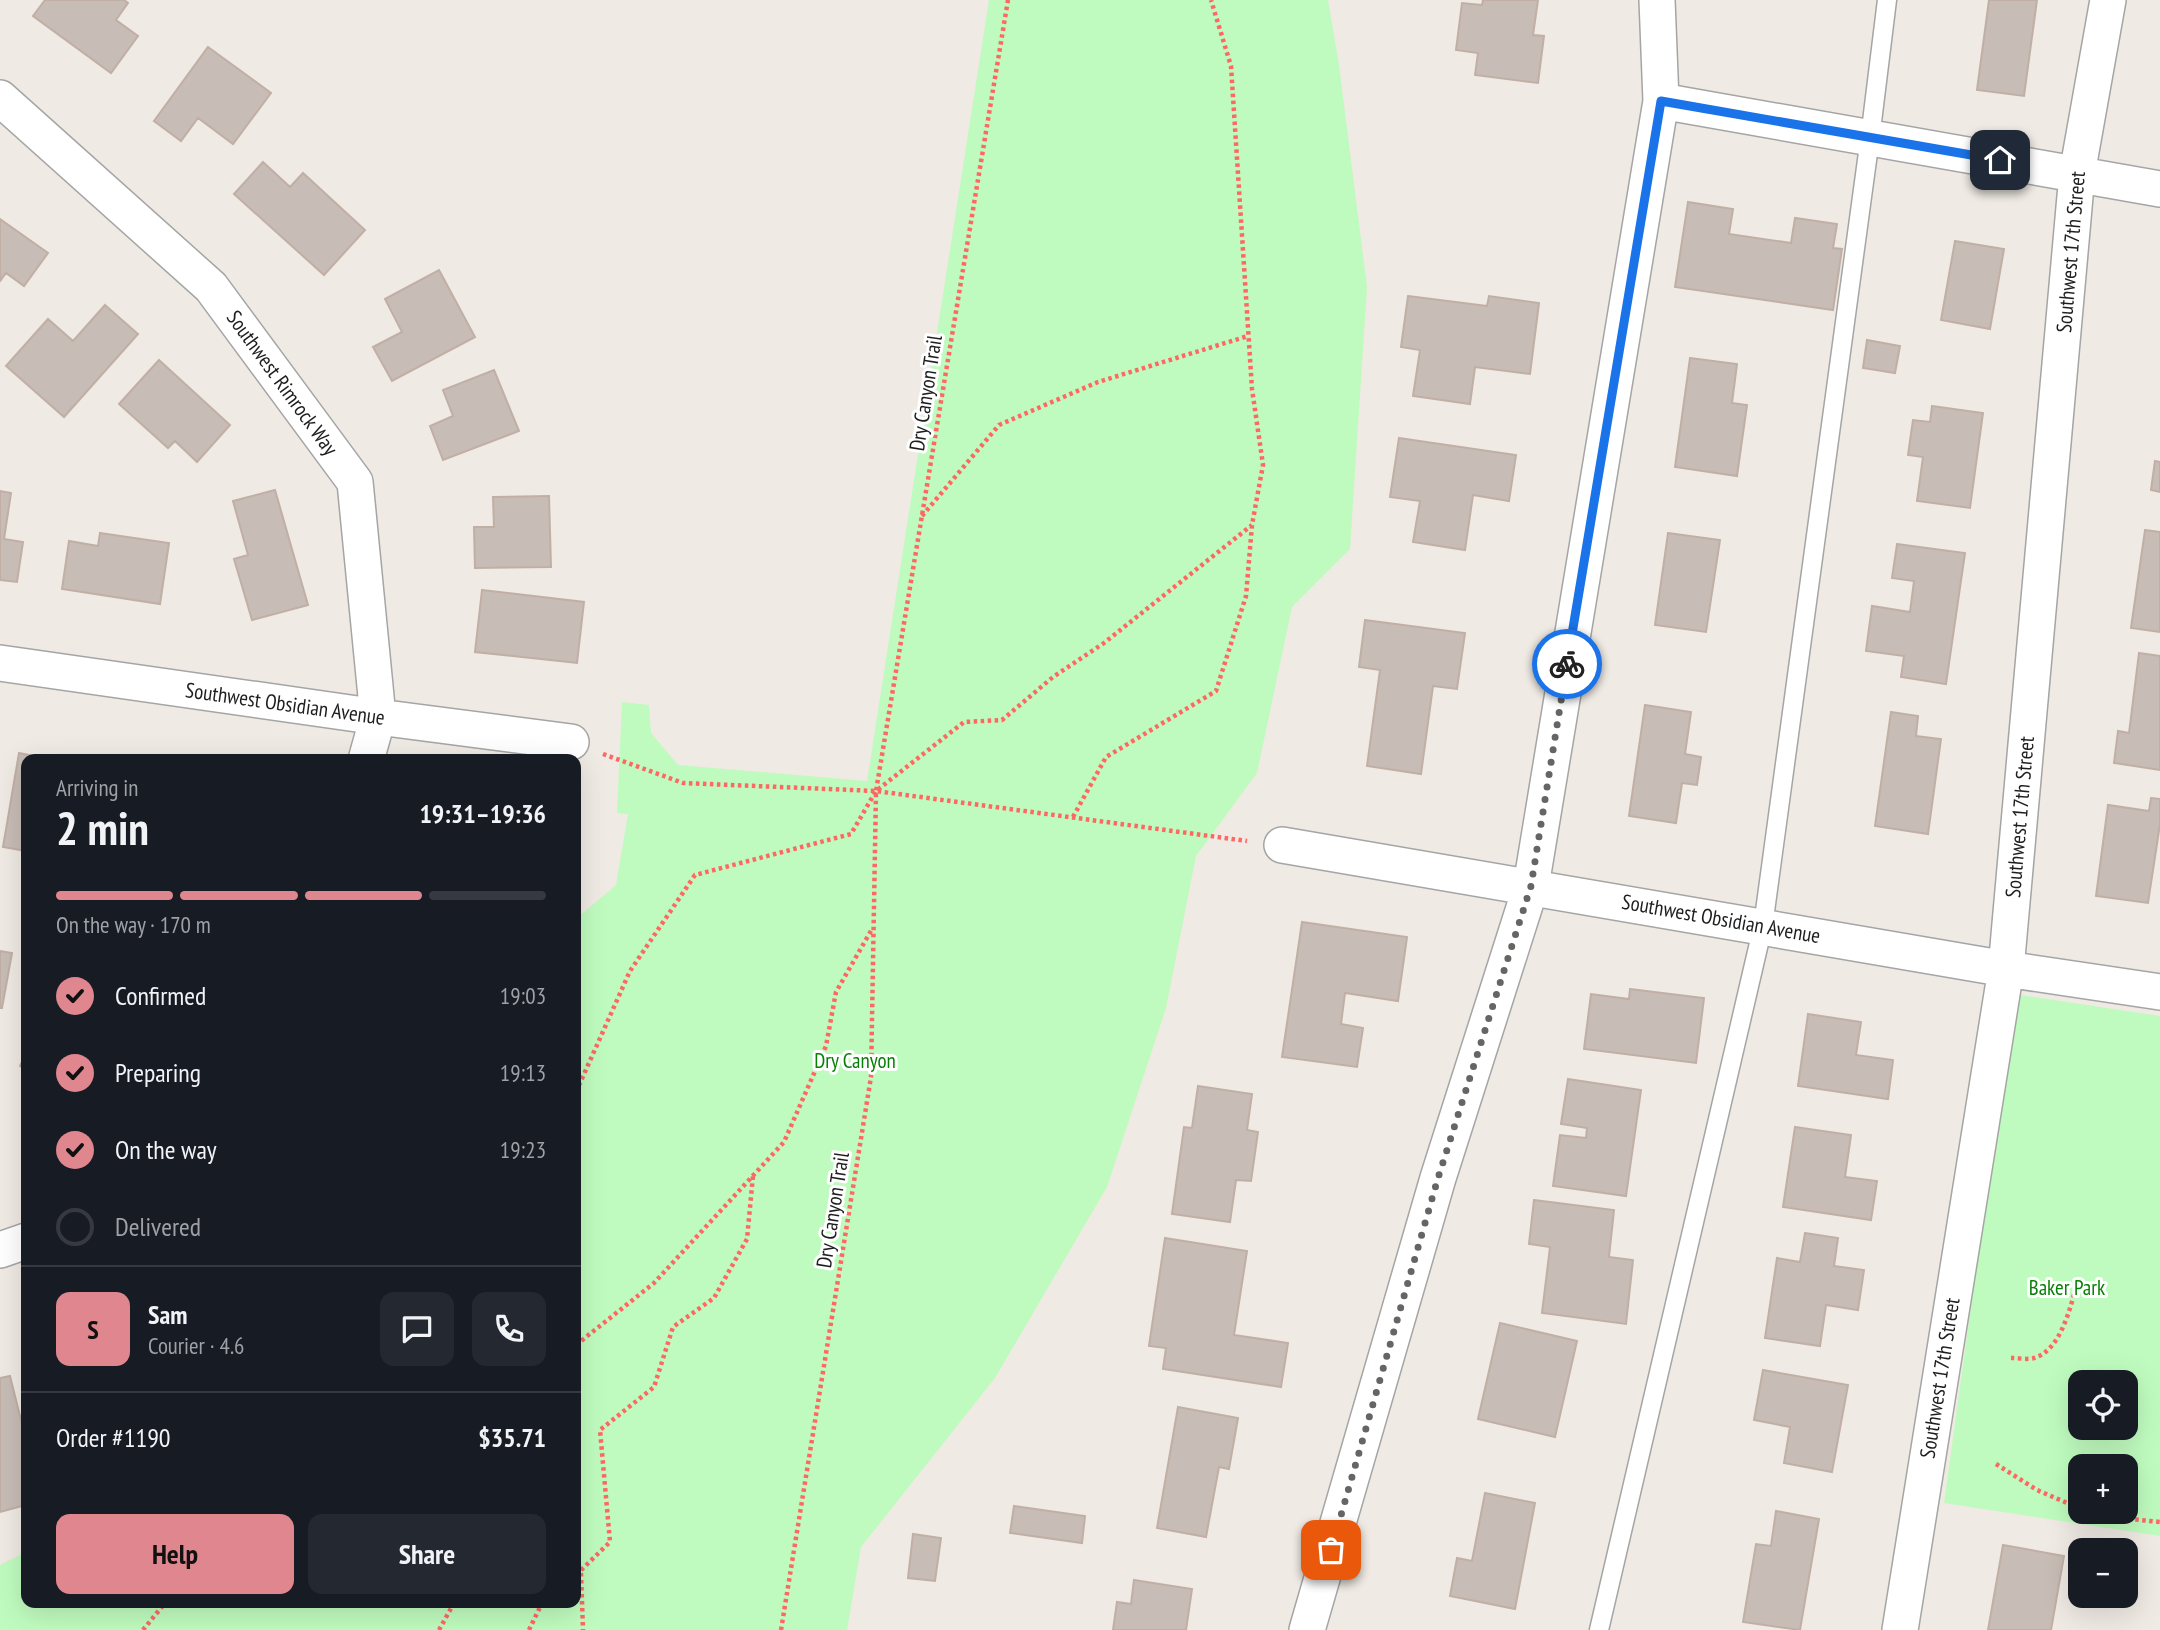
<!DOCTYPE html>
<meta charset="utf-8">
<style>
body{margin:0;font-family:"PT Sans Narrow",sans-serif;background:#242831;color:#f1f3f6;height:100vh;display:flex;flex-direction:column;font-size:26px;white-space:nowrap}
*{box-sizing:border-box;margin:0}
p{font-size:23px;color:#9ea1a6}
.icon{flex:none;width:38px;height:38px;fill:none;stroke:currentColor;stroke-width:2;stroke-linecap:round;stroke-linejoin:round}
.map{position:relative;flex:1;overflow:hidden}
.sheet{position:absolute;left:21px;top:754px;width:560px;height:854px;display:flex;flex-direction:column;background:#171b24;border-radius:14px;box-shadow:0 7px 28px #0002}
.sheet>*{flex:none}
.controls{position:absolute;left:2068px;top:1370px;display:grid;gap:14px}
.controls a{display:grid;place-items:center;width:70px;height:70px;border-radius:14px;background:#171b24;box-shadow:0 7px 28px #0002;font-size:35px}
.pin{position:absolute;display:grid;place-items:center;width:60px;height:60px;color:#fff;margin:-30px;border-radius:14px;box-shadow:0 4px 10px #0006}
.courier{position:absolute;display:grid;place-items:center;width:70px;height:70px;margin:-35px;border:5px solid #1a73e8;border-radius:50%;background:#fff;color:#222;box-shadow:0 2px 9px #0007}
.summary em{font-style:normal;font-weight:800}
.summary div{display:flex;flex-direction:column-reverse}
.summary{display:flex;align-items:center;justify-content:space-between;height:119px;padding:0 35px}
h1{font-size:46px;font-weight:800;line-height:52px}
.bar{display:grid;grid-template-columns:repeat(4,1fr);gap:10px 7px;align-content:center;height:84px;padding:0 35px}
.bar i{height:9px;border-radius:5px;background:#363941}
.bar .on{background:#e0868f}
.bar p{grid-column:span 4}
.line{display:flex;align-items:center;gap:18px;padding:0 35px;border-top:2px solid #363941}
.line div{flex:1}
.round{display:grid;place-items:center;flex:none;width:74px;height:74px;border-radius:14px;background:#242831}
ol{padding:0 35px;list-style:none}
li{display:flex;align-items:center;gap:21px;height:77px}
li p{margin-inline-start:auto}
li .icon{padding:7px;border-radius:50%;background:#e0868f;color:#111;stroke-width:4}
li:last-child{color:#9ea1a6}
li i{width:38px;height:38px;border:4px solid #363941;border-radius:50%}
.cta{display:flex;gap:14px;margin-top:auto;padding:14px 35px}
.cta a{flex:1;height:80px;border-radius:14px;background:#e0868f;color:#111;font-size:28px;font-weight:800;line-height:80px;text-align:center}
.cta a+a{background:#242831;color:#f1f3f6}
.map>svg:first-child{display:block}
</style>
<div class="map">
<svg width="2160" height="1630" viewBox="0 0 2160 1630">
<rect width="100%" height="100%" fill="#efeae3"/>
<path fill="#bffbbe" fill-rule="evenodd" d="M989,0H1328L1339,65L1367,287L1350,549L1292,607L1257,773L1196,856L1166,1008L1107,1187L995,1378L861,1547L847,1630H0V1565L26,1552V1603H576V919L616,885L628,814L617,813L622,702L649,705L651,733L678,765L867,781Z
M2014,994L2160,1016V1536L1944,1503ZM2081,1382H2126V1428H2081ZM2081,1466H2126V1512H2081Z"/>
<path fill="#c7bcb6" stroke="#c1afa5" stroke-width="2" d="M45,0H124L128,3L116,20L138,36L111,73L33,16Z
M1483,0H1538L1533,35L1544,36L1538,83L1475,75L1478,53L1456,50L1462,3L1482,5Z
M1989,0H2037L2024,96L1977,90Z
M208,47L271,93L233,144L198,118L181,141L154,121Z
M263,162L290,187L303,173L365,230L324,275L234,194Z
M1688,202L1733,209L1729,234L1791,243L1795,218L1837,224L1833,248L1842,249L1833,310L1675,287Z
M0,219L48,253L24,286L6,273L0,281Z
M1955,241L2004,249L1990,329L1941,320Z
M439,270L475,337L392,381L373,347L402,332L385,299Z
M1408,296L1487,306L1489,296L1539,303L1530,374L1475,367L1470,404L1413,396L1420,350L1401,347Z
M105,305L138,334L64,417L6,366L48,319L73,341Z
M1867,340L1900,346L1895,373L1863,368Z
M1690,358L1737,364L1732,403L1747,405L1737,476L1675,467Z
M159,360L230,425L197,462L175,441L168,448L119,404Z
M494,370L519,431L443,460L430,426L453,416L443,390Z
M1932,406L1983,413L1970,508L1917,501L1923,457L1908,455L1913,420L1930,422Z
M1399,438L1516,455L1509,501L1473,495L1465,550L1413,542L1420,501L1390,497Z
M2155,461L2160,462V492L2151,490Z
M275,490L308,605L252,620L234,559L248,555L233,501Z
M0,491L11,493L4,539L23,542L17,582L0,580Z
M549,496L551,567L475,568L474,527H494L493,497Z
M2145,530L2160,532V632L2131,628Z
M100,533L169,543L160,604L62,589L69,541L98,546Z
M1668,533L1720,540L1706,632L1655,625Z
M1897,544L1965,553L1946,684L1901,677L1904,656L1866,651L1872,606L1910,612L1914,581L1892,578Z
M482,590L584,602L577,663L475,652Z
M1365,620L1465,633L1457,689L1433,686L1421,774L1367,766L1380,670L1359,667Z
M2139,653L2160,656V770L2114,763L2118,731L2129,733Z
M1645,705L1691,712L1685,754L1701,757L1697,785L1682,783L1676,823L1629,816Z
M1891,712L1918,716L1916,736L1941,739L1928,834L1875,826Z
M19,753L54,760H26V851L3,847Z
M2151,798L2160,799V824L2148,903L2096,896L2108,805L2149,811Z
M1302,922L1407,937L1398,1001L1345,993L1341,1024L1363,1028L1357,1067L1282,1057Z
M0,951L12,953L2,1008H0Z
M1630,989L1704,998L1696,1063L1584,1049L1591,994L1629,999Z
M1808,1014L1861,1022L1856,1055L1893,1060L1888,1099L1798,1086Z
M26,1054V1069L20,1066Z
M1568,1079L1641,1090L1626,1196L1553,1186L1560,1135L1586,1138L1587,1128L1561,1124Z
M1198,1086L1252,1094L1247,1130L1258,1132L1251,1181L1236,1180L1230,1222L1172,1214L1184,1127L1192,1128Z
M1795,1127L1851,1135L1845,1177L1877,1181L1871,1220L1783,1207Z
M1534,1200L1614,1210L1609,1257L1633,1260L1626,1324L1542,1313L1550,1247L1529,1244Z
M1805,1233L1838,1238L1834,1266L1864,1270L1858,1310L1826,1305L1820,1346L1765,1338L1777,1258L1800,1262Z
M1165,1238L1247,1251L1234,1335L1288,1343L1281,1387L1163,1369L1166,1348L1149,1346Z
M1500,1323L1577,1341L1555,1437L1478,1419Z
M1763,1370L1848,1385L1832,1472L1784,1463L1790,1427L1754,1420Z
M10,1376L26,1440V1505L0,1512V1378Z
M1178,1407L1238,1418L1229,1469L1219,1467L1206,1537L1157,1528Z
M1485,1493L1535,1503L1515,1609L1450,1596L1457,1558L1472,1561Z
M1014,1506L1085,1516L1082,1543L1010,1533Z
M1776,1511L1819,1519L1800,1630L1743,1622L1756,1544L1771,1546Z
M913,1534L941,1538L935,1581L908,1578Z
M2003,1545L2064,1556L2051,1630H1988Z
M1134,1580L1192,1589L1186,1630H1113L1117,1602L1131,1604Z"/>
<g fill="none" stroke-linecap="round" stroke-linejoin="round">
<defs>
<path id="lane" d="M1599,1630L1763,926L1870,138L1887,0"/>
<path id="street" d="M0,98L211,287L355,482L378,717L366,760
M1661,101L2160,189
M0,663L378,717L571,742
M1282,845L2006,969L2160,992
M0,1250L26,1241
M1307,1630L1438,1178L1531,886L1661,101L1657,0
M1900,1630L2006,969L2077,174L2108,0"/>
</defs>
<use href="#lane" stroke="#a5a5a5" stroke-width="21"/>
<use href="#street" stroke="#a5a5a5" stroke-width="38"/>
<path stroke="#ff6764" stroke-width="4.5" stroke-dasharray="3.5 3.5" stroke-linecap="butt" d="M922,516L999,425L1098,382L1248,336
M603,754L683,783L876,791L1247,841
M1073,817L1106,757L1216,691L1246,596L1252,525L1263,465L1252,389L1231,66L1211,0
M576,1092L630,971L695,875L851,834L876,791L964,722L1002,720L1053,677L1104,643L1252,525
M576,1345L654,1283L784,1142L826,1046L836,992L872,929
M2011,1358C2018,1358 2028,1360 2034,1358C2060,1351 2070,1309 2076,1287
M1996,1464L2037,1490L2081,1509
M2094,1512L2121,1518L2160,1522
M581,1573L583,1630
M576,1575L610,1542L600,1430L654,1387L673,1327L714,1298L747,1239L753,1176
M143,1630L165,1603
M439,1630L454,1603
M529,1630L542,1603
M781,1630L871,1077L876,791L1008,0"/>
<use href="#lane" stroke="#fff" stroke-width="18"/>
<use href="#street" stroke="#fff" stroke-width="35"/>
</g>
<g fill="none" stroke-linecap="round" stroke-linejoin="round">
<path stroke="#676563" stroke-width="7" stroke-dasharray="0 12.6" d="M1331,1550L1438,1178L1531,886L1567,664"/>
<path stroke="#1a73e8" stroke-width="9" d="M1567,664L1661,101L2000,160"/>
</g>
<g text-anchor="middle" stroke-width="6" stroke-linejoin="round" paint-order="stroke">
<g font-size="21" fill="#1e1e1e" stroke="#fff">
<text transform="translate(2071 252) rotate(-85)" y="7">Southwest 17th Street</text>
<text transform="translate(282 383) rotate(54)" y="7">Southwest Rimrock Way</text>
<text transform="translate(926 393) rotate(-81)" y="7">Dry Canyon Trail</text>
<text transform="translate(285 704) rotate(8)" y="7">Southwest Obsidian Avenue</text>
<text transform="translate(2020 817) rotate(-85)" y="7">Southwest 17th Street</text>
<text transform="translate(1721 919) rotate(10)" y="7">Southwest Obsidian Avenue</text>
<text transform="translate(833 1210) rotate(-81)" y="7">Dry Canyon Trail</text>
<text transform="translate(1940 1378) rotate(-81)" y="7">Southwest 17th Street</text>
</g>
<g font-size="21" fill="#088007" stroke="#fff">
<text x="855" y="1068">Dry Canyon</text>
<text x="2067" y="1295">Baker Park</text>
</g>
</g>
</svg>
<div class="controls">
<a><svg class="icon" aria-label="locate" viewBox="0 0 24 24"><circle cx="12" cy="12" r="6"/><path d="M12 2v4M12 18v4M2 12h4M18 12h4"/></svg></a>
<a>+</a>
<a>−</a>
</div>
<div class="pin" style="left:1331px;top:1550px;background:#ea580c"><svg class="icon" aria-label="bag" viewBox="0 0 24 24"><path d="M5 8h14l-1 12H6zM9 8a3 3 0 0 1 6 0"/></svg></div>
<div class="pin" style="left:2000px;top:160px;background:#1f2937"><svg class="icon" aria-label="home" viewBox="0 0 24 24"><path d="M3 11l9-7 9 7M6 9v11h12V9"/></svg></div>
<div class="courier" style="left:1567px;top:664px"><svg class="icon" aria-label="bike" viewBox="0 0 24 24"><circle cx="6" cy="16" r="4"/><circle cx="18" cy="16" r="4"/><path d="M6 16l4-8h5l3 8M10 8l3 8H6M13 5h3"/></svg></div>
<section class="sheet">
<div class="summary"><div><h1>2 min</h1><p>Arriving in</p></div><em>19:31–19:36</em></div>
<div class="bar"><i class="on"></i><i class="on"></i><i class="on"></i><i></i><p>On the way · 170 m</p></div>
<ol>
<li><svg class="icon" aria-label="check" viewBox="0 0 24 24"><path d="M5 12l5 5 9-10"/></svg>Confirmed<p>19:03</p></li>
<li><svg class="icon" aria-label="check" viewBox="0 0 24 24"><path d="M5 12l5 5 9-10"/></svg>Preparing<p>19:13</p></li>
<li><svg class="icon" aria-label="check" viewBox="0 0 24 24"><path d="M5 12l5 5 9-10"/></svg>On the way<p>19:23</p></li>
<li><i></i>Delivered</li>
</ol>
<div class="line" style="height:126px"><b class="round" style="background:#e0868f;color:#111">S</b><div><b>Sam</b><p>Courier · 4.6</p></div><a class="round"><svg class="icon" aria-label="chat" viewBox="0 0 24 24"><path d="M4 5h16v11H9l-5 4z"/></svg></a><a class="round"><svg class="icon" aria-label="phone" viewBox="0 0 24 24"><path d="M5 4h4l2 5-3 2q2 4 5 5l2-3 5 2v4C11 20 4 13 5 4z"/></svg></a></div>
<div class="line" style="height:91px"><div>Order #1190</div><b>$35.71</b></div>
<div class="cta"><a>Help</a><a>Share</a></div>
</section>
</div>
